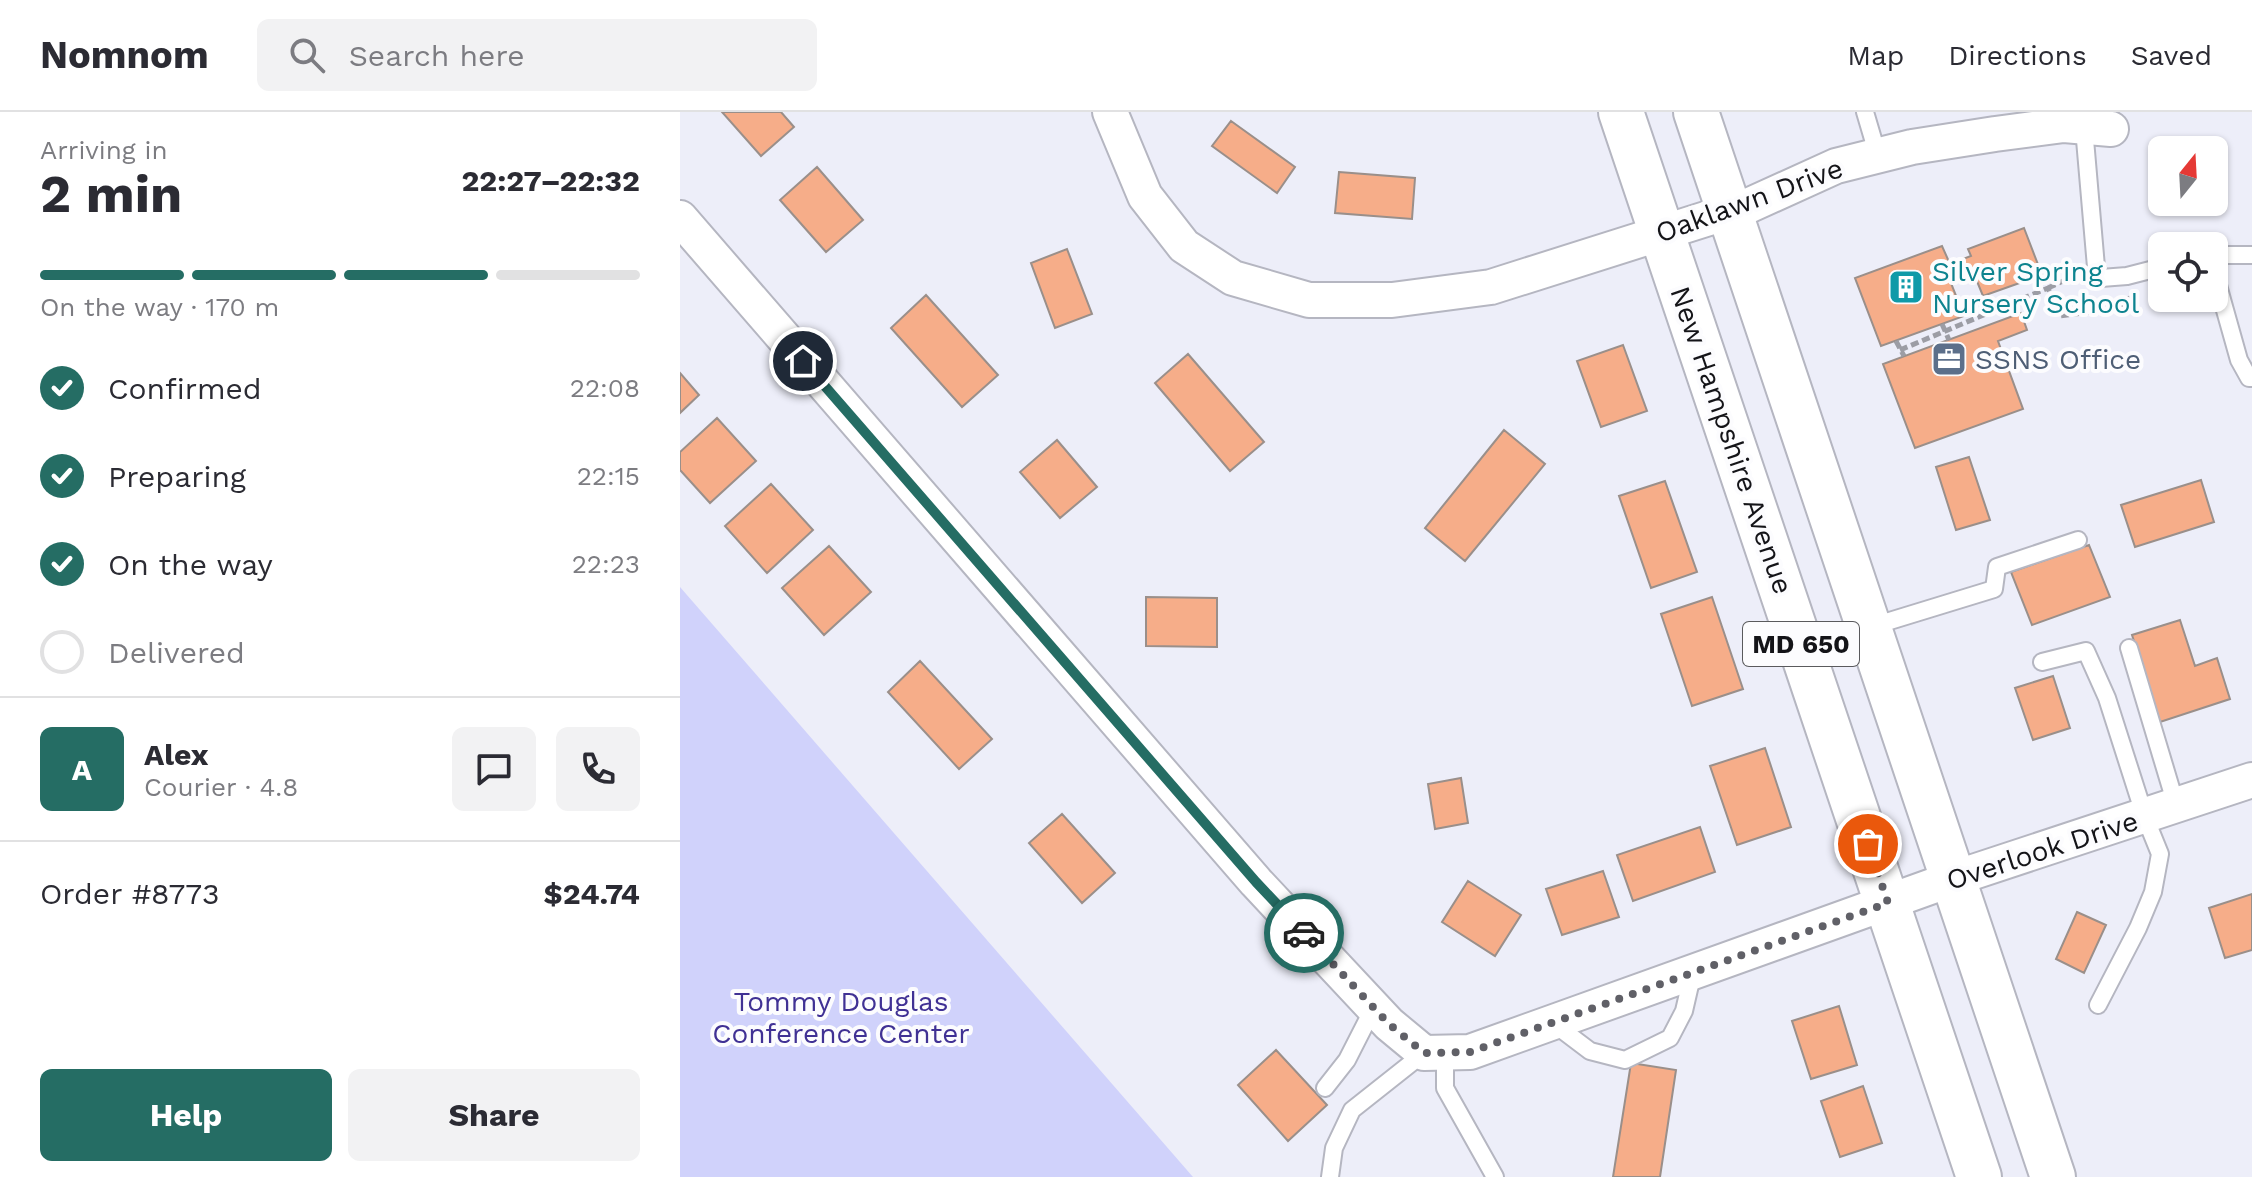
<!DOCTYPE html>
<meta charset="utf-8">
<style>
body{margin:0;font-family:"Work Sans",sans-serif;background:#f2f2f3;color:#2b2b33;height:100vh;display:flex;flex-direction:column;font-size:30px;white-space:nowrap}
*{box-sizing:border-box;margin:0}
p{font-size:26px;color:#7c7c81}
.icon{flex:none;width:44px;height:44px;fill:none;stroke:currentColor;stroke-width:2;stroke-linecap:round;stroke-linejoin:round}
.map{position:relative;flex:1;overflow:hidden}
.panel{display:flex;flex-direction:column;background:#fff;width:680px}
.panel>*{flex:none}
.needle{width:52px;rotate:18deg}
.controls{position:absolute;left:1468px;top:24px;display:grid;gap:16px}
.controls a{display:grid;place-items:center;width:80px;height:80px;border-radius:12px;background:#fff;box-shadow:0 2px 6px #0004;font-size:40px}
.pin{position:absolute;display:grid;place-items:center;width:68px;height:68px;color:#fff;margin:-34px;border:4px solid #fff;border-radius:50%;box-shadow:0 2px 8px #0007}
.courier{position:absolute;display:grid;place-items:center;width:80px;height:80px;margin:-40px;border:6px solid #256d64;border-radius:50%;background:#fff;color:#222;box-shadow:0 2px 10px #0007}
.summary em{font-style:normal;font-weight:700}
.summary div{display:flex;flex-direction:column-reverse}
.summary{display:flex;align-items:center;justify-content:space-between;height:136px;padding:0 40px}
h1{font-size:52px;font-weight:700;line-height:60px}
.bar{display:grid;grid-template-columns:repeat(4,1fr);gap:12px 8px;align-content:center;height:96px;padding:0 40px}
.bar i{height:10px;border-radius:6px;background:#e1e1e2}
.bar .selected{background:#256d64}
.bar p{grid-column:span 4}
.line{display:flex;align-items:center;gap:20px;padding:0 40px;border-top:2px solid #e1e1e2}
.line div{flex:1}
.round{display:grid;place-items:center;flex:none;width:84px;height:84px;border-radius:12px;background:#f2f2f3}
ol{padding:0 40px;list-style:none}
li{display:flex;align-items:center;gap:24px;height:88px}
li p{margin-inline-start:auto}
li .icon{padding:8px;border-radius:50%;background:#256d64;color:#fff;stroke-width:4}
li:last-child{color:#7c7c81}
li i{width:44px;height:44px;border:4px solid #e1e1e2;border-radius:50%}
.cta{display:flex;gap:16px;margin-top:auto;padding:16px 40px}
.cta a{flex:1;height:92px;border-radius:12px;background:#256d64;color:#fff;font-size:32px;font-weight:700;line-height:92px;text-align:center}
.cta a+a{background:#f2f2f3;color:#2b2b33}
header{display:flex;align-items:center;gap:48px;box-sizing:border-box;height:112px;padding:0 40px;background:#fff;border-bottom:2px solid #e1e1e2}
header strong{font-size:38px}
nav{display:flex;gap:44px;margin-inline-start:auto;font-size:28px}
.search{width:560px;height:72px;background:#f2f2f3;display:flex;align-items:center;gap:20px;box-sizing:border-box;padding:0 28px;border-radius:12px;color:#7c7c81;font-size:30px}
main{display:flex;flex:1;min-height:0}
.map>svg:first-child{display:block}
</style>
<header>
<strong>Nomnom</strong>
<div class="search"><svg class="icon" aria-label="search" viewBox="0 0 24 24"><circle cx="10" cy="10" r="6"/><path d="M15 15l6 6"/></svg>Search here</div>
<nav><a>Map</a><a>Directions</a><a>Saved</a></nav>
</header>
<main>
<section class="panel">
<div class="summary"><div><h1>2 min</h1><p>Arriving in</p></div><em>22:27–22:32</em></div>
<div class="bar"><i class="selected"></i><i class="selected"></i><i class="selected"></i><i></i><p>On the way · 170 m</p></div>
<ol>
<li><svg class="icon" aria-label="check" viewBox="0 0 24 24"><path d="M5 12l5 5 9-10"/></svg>Confirmed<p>22:08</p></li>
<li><svg class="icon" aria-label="check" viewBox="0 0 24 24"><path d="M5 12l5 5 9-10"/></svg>Preparing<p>22:15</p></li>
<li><svg class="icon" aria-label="check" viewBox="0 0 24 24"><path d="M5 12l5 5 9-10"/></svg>On the way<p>22:23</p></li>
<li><i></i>Delivered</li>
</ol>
<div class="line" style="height:144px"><b class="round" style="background:#256d64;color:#fff">A</b><div><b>Alex</b><p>Courier · 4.8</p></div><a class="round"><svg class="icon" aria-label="chat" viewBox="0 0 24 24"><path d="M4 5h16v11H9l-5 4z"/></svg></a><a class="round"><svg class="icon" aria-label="phone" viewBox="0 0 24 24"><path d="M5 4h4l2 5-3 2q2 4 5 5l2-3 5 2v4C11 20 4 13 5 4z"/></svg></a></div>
<div class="line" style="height:104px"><div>Order #8773</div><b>$24.74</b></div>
<div class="cta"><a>Help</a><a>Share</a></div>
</section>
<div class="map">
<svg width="1572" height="1065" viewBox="0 0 1572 1065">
<rect width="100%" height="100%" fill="#edeef9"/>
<path fill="#d0d2fb" d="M0,475L513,1065H0Z"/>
<path fill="#f6ad89" stroke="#9a8f8a" stroke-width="2" d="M42,0H101L114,15L81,44Z
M551,9L615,55L597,81L532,34Z
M137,55L183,108L146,140L100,88Z
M659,60L735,66L732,107L655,101Z
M1344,116L1362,163L1303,184L1292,157L1269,166L1284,204L1201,234L1175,166L1262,134L1270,152L1291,144L1288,137Z
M387,137L412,202L375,216L351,151Z
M246,183L318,263L282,295L211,216Z
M1341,201L1347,218L1318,229L1343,297L1235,336L1203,252Z
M943,233L967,299L921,315L897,249Z
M508,242L584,330L550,359L475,271Z
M0,261L19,283L0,301Z
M37,306L76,349L30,391L0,358V340Z
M824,318L865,352L785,449L745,416Z
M377,328L417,375L380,406L340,360Z
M1289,345L1310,408L1276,418L1256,355Z
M1521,368L1534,410L1455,435L1441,393Z
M985,369L1017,460L971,476L939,384Z
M91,372L133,418L87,461L45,414Z
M1409,433L1430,485L1352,513L1331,460Z
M149,434L191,480L144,523L102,476Z
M466,485L537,486V535L466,534Z
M1032,485L1063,577L1012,594L981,502Z
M1500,508L1515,554L1537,546L1550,587L1480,610L1452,523Z
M240,549L312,627L279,657L208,580Z
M1373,564L1390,616L1353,628L1335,576Z
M1085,636L1111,715L1057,733L1030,654Z
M781,666L788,711L755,717L748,672Z
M382,702L435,761L402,791L349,731Z
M1020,715L1035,760L953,789L937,743Z
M923,759L939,805L882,823L866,777Z
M788,769L841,803L815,844L762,810Z
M1572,782V838L1545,846L1529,796Z
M1397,800L1426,813L1404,861L1376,847Z
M1159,894L1177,953L1131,967L1112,909Z
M596,938L647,993L608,1029L558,973Z
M951,951L996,958L980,1065H933Z
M1183,974L1202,1031L1160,1045L1141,989Z"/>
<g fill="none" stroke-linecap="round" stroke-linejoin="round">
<defs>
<path id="service" d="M1185,0L1198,44
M1404,16L1416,155L1421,166L1447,164L1482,155
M1534,143H1572
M1534,159L1559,248L1569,266H1572
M1190,515L1314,477L1317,455L1398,428
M1449,536L1496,693
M1362,550L1406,539L1427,586L1465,705L1480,742L1473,780L1458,816L1418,893
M873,911L910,939L945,948L990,926L1004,899L1013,860
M765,940V976L815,1065
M645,976L667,948L694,895
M650,1065L654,1036L672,998L744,941"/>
<path id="minor" d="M430,0L465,84L504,134L553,166L629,188H712L811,175L1070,93L1156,54L1232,35L1315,22L1384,13L1431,17
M0,106L576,770L709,912L744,941L790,940L1272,767L1572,668"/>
<path id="primary" d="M941,0L1299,1065
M1016,0L1373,1065"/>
</defs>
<use href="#service" stroke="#b5b6c1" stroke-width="20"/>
<use href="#minor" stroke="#b5b6c1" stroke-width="38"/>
<use href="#primary" stroke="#b5b6c1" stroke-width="48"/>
<path stroke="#9c9da5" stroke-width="5" stroke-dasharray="8 4" stroke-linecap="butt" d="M1368,176L1396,163
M1262,212L1269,228
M1216,229L1224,244
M1220,238L1368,176L1380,204L1449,195L1448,184"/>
<use href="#service" stroke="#fff" stroke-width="16"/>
<use href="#minor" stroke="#fff" stroke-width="34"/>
<use href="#primary" stroke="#fff" stroke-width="44"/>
</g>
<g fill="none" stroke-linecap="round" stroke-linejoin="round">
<path stroke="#606067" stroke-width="8" stroke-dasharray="0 14.4" d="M624,821L709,912L744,941L790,940L1208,791L1188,732"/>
<path stroke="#256d64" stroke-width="10" d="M123,249L576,770L624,821"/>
</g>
<defs>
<symbol id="building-square" viewBox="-11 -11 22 22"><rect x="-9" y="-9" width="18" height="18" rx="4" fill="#0f9aa8" stroke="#fcfcfe"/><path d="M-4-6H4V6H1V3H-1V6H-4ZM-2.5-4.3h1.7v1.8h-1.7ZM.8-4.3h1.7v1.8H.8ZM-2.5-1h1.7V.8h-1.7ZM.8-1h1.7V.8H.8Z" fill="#fff"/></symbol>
<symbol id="office-square" viewBox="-11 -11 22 22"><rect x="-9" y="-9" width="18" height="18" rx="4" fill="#5c6f8a" stroke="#fcfcfe"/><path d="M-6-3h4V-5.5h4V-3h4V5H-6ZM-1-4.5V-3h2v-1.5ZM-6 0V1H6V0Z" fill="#fff"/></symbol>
</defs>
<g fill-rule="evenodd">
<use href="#building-square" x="1206" y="155" width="40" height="40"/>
<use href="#office-square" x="1249" y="227" width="40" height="40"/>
</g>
<g text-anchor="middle" stroke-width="8" stroke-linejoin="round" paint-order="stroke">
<rect fill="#fcfcfe" stroke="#5a5a5d" stroke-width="2" x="1063" y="510" width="116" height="44" rx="6"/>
<g font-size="26" font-weight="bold" fill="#141418">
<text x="1121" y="541">MD 650</text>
</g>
<g font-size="28" fill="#141418" stroke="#fcfcfe">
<text transform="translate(1069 88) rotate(-20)" y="10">Oaklawn Drive</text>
<text transform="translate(1052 328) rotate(71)" y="10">New Hampshire Avenue</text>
<text transform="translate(1362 738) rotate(-18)" y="10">Overlook Drive</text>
</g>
<g font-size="28" fill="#0d838f" stroke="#fcfcfe" text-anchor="start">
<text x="1252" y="169">Silver Spring<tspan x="1252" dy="32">Nursery School</tspan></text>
</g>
<g font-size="28" fill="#4e5e75" stroke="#fcfcfe" text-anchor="start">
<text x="1295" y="257">SSNS Office</text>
</g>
<g font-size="28" fill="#403194" stroke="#fcfcfe">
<text x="161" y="899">Tommy Douglas<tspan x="161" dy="32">Conference Center</tspan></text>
</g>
</g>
</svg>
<div class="controls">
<a><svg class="needle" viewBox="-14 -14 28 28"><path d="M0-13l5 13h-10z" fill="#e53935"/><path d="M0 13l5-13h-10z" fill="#7c7c81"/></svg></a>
<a><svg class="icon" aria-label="locate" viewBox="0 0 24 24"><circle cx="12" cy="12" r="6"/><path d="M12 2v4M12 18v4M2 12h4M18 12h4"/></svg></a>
</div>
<div class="pin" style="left:1188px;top:732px;background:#ea580c"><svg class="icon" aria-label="bag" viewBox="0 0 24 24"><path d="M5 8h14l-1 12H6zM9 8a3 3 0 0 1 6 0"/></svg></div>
<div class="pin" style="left:123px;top:249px;background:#1f2937"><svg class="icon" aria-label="home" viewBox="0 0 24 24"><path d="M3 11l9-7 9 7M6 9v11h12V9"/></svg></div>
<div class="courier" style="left:624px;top:821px"><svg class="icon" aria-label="car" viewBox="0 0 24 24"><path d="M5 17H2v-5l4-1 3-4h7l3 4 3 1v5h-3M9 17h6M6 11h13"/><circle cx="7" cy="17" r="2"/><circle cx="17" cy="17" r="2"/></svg></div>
</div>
</main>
